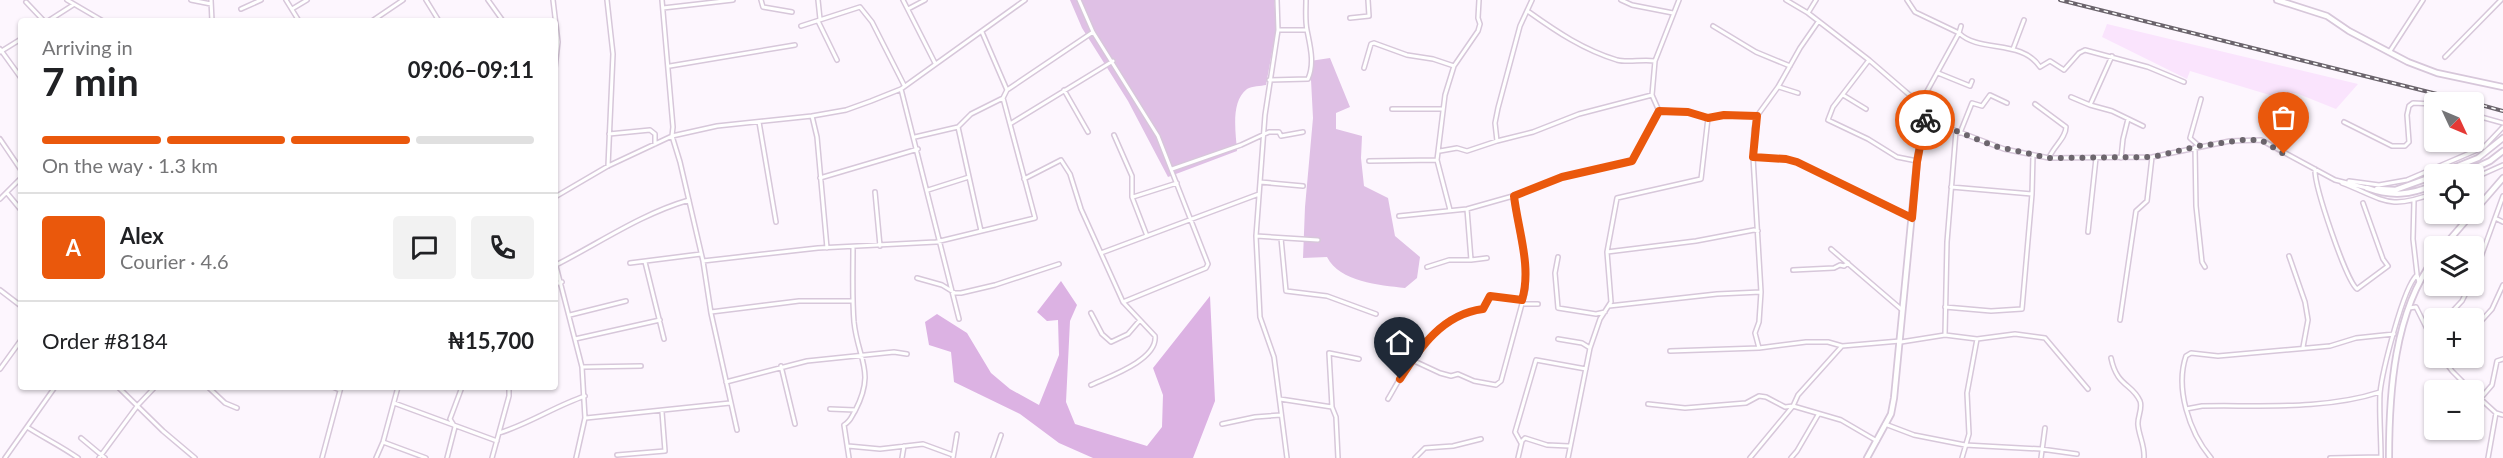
<!DOCTYPE html>
<meta charset="utf-8">
<style>
body{margin:0;font-family:Lato,sans-serif;background:#f2f2f2;color:#202124;height:100vh;display:flex;flex-direction:column;font-size:22px;white-space:nowrap}
*{box-sizing:border-box;margin:0}
p{font-size:20px;color:#757577}
.icon{flex:none;width:33px;height:33px;fill:none;stroke:currentColor;stroke-width:2;stroke-linecap:round;stroke-linejoin:round}
.map{position:relative;flex:1;overflow:hidden}
.details{position:absolute;left:18px;top:18px;width:540px;height:372px;display:flex;flex-direction:column;background:#fff;border-radius:6px;box-shadow:0 2px 4px #0004}
.details>*{flex:none}
.needle{width:39px;rotate:134deg}
.controls{position:absolute;left:2424px;top:92px;display:grid;gap:12px}
.controls a{display:grid;place-items:center;width:60px;height:60px;border-radius:6px;background:#fff;box-shadow:0 2px 4px #0004;font-size:30px}
.pin{position:absolute;display:grid;place-items:center;width:51px;height:51px;color:#fff;margin:-62px -26px;border-radius:50% 50% 50% 0;rotate:-45deg;box-shadow:0 0 6px #0007}
.pin .icon{rotate:45deg}
.courier{position:absolute;display:grid;place-items:center;width:60px;height:60px;margin:-30px;border:4px solid #ea580c;border-radius:50%;background:#fff;color:#222;box-shadow:0 2px 8px #0007}
.summary em{font-style:normal;font-weight:700}
.summary div{display:flex;flex-direction:column-reverse}
.summary{display:flex;align-items:center;justify-content:space-between;height:102px;padding:0 24px}
h1{font-size:39px;font-weight:700;line-height:45px}
.bar{display:grid;grid-template-columns:repeat(4,1fr);gap:9px 6px;align-content:center;height:72px;padding:0 24px}
.bar i{height:8px;border-radius:4px;background:#e0e0e0}
.bar .current{background:#ea580c}
.bar p{grid-column:span 4}
.line{display:flex;align-items:center;gap:15px;padding:0 24px;border-top:2px solid #e0e0e0}
.line div{flex:1}
.round{display:grid;place-items:center;flex:none;width:63px;height:63px;border-radius:6px;background:#f2f2f2}
.map>svg:first-child{display:block}
</style>
<div class="map">
<svg width="2503" height="458" viewBox="0 0 2503 458">
<rect width="100%" height="100%" fill="#fdf6fe"/>
<path fill="#fae4fd" d="M2107,24L2358,84L2336,109L2296,93L2273,96L2190,71L2187,79L2102,37Z"/>
<path fill="#dfc0e5" d="M1070,0H1274L1277,25L1266,85C1261,86 1252,86 1247,89C1230,102 1236,133 1237,151L1168,177L1128,101L1082,28Z
M1330,58L1350,107L1336,113V129L1362,136L1361,158L1364,186L1388,198L1395,236L1420,257L1417,278L1405,288C1379,285 1340,282 1327,257L1303,258L1305,207L1313,118L1310,61Z"/>
<path fill="#dcb2e3" d="M1061,281L1077,305L1070,321L1066,402L1075,424L1147,446L1162,427L1163,395L1153,368L1210,296L1215,401L1193,458H1093L1059,443L1020,414L954,382L951,352L929,345L925,322L937,314L967,333L991,373L1010,389L1039,405L1059,355L1058,320L1047,321L1037,312Z"/>
<g fill="none" stroke-linecap="round" stroke-linejoin="round">
<defs>
<path id="street" d="M67,0L103,21
M191,0L211,4
M211,0L212,21
M286,0L299,21
M426,0L439,21
M488,0L503,21
M553,0L558,42L555,68
M607,0L613,54L608,166
M662,0L673,127L672,136L680,162L703,261L711,313L737,430
M761,0L763,7L792,12
M818,0L820,19
M903,0L935,63
M1079,0L1093,32L1158,136L1208,264L1206,268L1123,302
M1277,0L1278,30L1265,115L1256,236L1260,317L1274,357L1287,458
M1621,0L1632,5L1673,13
M1786,0L1808,13L1869,60L1920,104L1935,120L1946,127L2004,149L2049,158L2152,157L2230,141L2261,140L2335,180L2367,188
M1907,0L1915,12L1959,33L1920,104
M26,2L44,21
M663,8L733,0
M241,9L261,0
M292,9L307,0
M908,9L925,0
M1529,12C1557,32 1584,50 1617,60C1628,63 1642,59 1655,61
M1808,13L1816,0
M1350,18L1369,16L1368,0
M48,21L73,5
M372,21L403,0
M818,21L837,60
M801,26L860,7L872,22L904,85
M1713,26L1756,52L1790,66
M1961,26L1959,33C1979,53 2022,39 2040,67L2050,61L2064,70L2079,53L2085,50L2148,67L2184,82
M1278,30H1307
M982,32L1007,90
M0,49L21,78
M2013,49L2024,20
M2390,51L2423,0
M0,52L21,39
M2445,57L2501,0
M1869,60L1833,107L1828,120L1868,139L1897,157L1917,161
M670,66L795,45
M1364,68L1371,44L1374,43L1407,55L1433,59L1454,66
M1938,73L1970,86L1972,81
M1269,80L1308,79C1315,63 1310,46 1307,30C1305,21 1306,9 1306,0
M1779,87L1798,93
M901,89L959,319
M1064,90L1088,132
M1843,95L1866,109
M2071,97L2090,105L2112,111L2143,126
M2035,104L2066,127C2066,138 2053,147 2049,158
M2090,105L2112,56
M1392,109H1443
M1659,111L1688,112L1708,118L1724,115L1757,116
M2474,115L2503,123
M812,116L817,137L827,248
M759,122L776,222
M2344,122L2392,146H2405L2409,142L2407,115L2409,106L2413,103L2434,104
M1010,124L1113,61
M958,127L981,231
M1960,133L1972,103L1982,106L1990,95L2007,103
M609,134L650,130L655,134V144
M1114,135L1132,176V197L1147,236
M915,137L958,127L971,114L1003,98L1007,90L1093,32
M0,139L21,170
M1497,141L1495,123L1498,108L1520,26L1532,0
M2199,146L2190,138L2201,99
M2195,147L2196,206L2202,262L2205,267
M1440,151L1457,148L1467,151L1497,141L1533,132L1579,114L1652,95
M1753,157L1786,159L1797,162L1911,217
M2121,158L2123,139L2128,119
M1369,161L1437,160
M1172,169L1241,145L1269,132H1279L1281,136L1303,132
M2315,169C2314,186 2346,280 2357,289L2388,266L2383,259L2363,203
M820,178L918,149
M2474,178L2503,165
M1024,179L1061,160L1070,174L1081,209L1123,302L1155,336C1158,360 1108,377 1091,385
M2349,181L2379,185L2407,180L2484,147L2503,127
M1260,182L1303,186
M2342,183C2384,199 2388,211 2434,193
M1951,187L2032,194
M928,190L969,177
M875,192L880,246
M7,193L21,210
M555,197L608,166L672,136L717,126L812,116L846,110L871,101L901,89L1025,0
M1133,197L1177,183
M0,199L21,178
M2414,201L2413,239L2417,274
M1467,209L1471,260L1487,258
M1450,210L1437,160L1445,95L1454,66L1478,31L1480,24L1478,18L1479,0
M1399,216L1467,209L1513,196L1562,177L1632,161L1659,111L1652,95L1655,61L1679,0
M2495,218L2503,222
M2088,232L2096,158
M1256,236L1318,240
M1281,238L1286,291L1327,296L1376,314
M1831,249L1901,309
M1607,252L1696,241L1754,230L1758,231
M1101,253L1259,194
M2289,256L2305,302L2308,320L2303,347
M1558,257L1555,273L1558,308L1596,314L1605,312
M703,261L818,248L936,242L1035,218L1003,98
M555,262L582,367L585,418L576,458
M645,262L664,339
M630,263L701,254
M556,265C601,242 641,214 689,200
M1427,267L1449,260H1471
M1793,270L1834,268L1840,265L1844,266L1848,263
M2474,276L2503,196
M917,278L942,285L955,293H961L995,285L1059,264
M555,284L562,282
M0,290L21,306
M1609,306L1717,294L1761,292
M1945,307L1991,311L2022,309L2032,194L2033,155
M2409,308L2416,307L2434,343
M711,312L799,301H853
M1091,313L1102,334L1111,342L1128,334L1140,320
M570,315L626,301
M2446,318L2462,301L2470,285
M2120,320L2136,211L2147,201L2152,157
M2474,329L2492,309L2503,285
M1945,335L1947,242L1956,131
M575,339L660,320
M1558,339L1582,343L1590,348
M1901,342L1945,335L1977,339L2015,334L2045,338L2088,389
M1759,348L1755,333L1759,322L1761,292L1753,157L1754,129L1757,116L1778,87L1800,48L1818,22
M1670,351L1759,348L1806,342H1828L1842,346L1900,341
M2442,357L2452,371L2471,390
M2111,358C2117,387 2132,383 2140,401C2143,409 2137,417 2138,425C2139,436 2145,446 2144,458
M1412,360L1440,373L1451,376L1458,374L1474,381L1496,385L1501,381L1526,289L1525,261L1513,196
M781,366L795,424
M583,367L641,366
M0,369L21,340
M726,382L807,361L894,352L907,354
M118,387L163,431L195,458
M208,387L225,403L237,408
M333,387L340,390
M2474,393L2496,413L2503,415
M1280,399L1332,407L1336,417L1338,458
M1388,399C1410,361 1435,314 1483,309L1490,296L1522,300L1524,304H1538
M2480,399L2492,385L2497,361L2503,359
M394,403L497,441
M1648,404L1685,408L1746,403L1759,396L1766,397L1785,407L1793,406L1841,420L1877,441
M1332,407L1329,353L1359,359
M830,409L855,410
M2186,409L2202,406C2260,405 2325,410 2380,392
M586,418L730,403
M1222,424L1255,417L1281,415
M1885,424L1914,435L1965,445L2041,449L2077,454
M27,427C44,438 61,446 78,458
M499,433C529,424 555,406 585,396
M81,438L105,458
M383,442L426,458
M1521,443L1515,432L1536,360L1586,369
M848,446L880,449L923,444L953,455
M617,455L665,451L662,412
M5,458L55,387
M99,458L138,405L155,387
M322,458L341,387
M376,458L383,442L398,387
M447,458L455,427L450,419L462,387
M492,458L509,396V387
M849,458L844,425C851,421 851,417 855,411C876,371 858,360 854,322C852,297 853,272 853,248
M902,458L904,446
M953,458L957,434
M993,458L1001,435
M1415,458L1425,448L1453,446L1481,439
M1518,458L1522,441L1525,438L1547,445L1569,446
M1568,458L1590,348L1600,319L1611,302L1607,252L1617,198L1701,179L1708,118
M1750,458L1793,406L1798,395L1842,346
M1791,458L1797,451L1818,415
M1962,458L1969,434L1967,393L1977,339
M2041,458L2045,428
M2211,458C2189,432 2175,388 2186,356L2191,353L2218,356L2330,346L2356,338L2394,334
M2330,458L2381,457
M2381,458C2381,437 2379,414 2380,393C2382,373 2403,287 2417,275L2419,282
M2488,458L2496,413"/>
<path id="secondary" d="M2277,0L2327,16L2349,31L2408,62L2437,73L2503,87
M2438,174L2478,158L2503,138
M2462,174L2490,161L2503,151
M2367,188C2392,197 2410,195 2434,185
M2377,189L2395,190L2434,176
M2444,246L2503,178
M1867,458L1891,414L1894,398L1917,161L1926,113
M2389,458C2389,393 2394,312 2434,259"/>
</defs>
<use href="#street" stroke="#d7c7da" stroke-width="6"/>
<use href="#secondary" stroke="#d7c7da" stroke-width="8"/>
<use href="#street" stroke="#fff" stroke-width="3"/>
<use href="#secondary" stroke="#fff" stroke-width="4.5"/>
<defs>
<path id="rail" d="M2060,0L2469,102
M2474,103L2503,111"/>
</defs>
<use href="#rail" stroke="#6b646c" stroke-width="4"/>
<use href="#rail" stroke="#fff" stroke-width="1.5" stroke-dasharray="4.5" stroke-linecap="butt"/>
</g>
<g fill="none" stroke-linecap="round" stroke-linejoin="round">
<path stroke="#6c666d" stroke-width="6" stroke-dasharray="0 10.8" d="M1925,120L1926,113L1946,127L1994,146L2049,158L2152,157L2199,146L2242,140H2261L2284,154"/>
<path stroke="#ea580c" stroke-width="8" d="M1400,379C1420,347 1443,314 1483,309L1490,296L1522,300C1532,267 1518,230 1514,196L1562,177L1632,161L1659,111L1688,112L1708,118L1724,115L1757,116L1753,157L1786,159L1797,162L1912,218L1917,162L1925,120"/>
</g>
</svg>
<div class="controls">
<a><svg class="needle" viewBox="-14 -14 28 28"><path d="M0-13l5 13h-10z" fill="#e53935"/><path d="M0 13l5-13h-10z" fill="#757577"/></svg></a>
<a><svg class="icon" aria-label="locate" viewBox="0 0 24 24"><circle cx="12" cy="12" r="6"/><path d="M12 2v4M12 18v4M2 12h4M18 12h4"/></svg></a>
<a><svg class="icon" aria-label="layers" viewBox="0 0 24 24"><path d="M12 4l9 5-9 5-9-5zM3 14l9 5 9-5"/></svg></a>
<a>+</a>
<a>−</a>
</div>
<div class="pin" style="left:2284px;top:154px;background:#ea580c"><svg class="icon" aria-label="bag" viewBox="0 0 24 24"><path d="M5 8h14l-1 12H6zM9 8a3 3 0 0 1 6 0"/></svg></div>
<div class="pin" style="left:1400px;top:379px;background:#1f2937"><svg class="icon" aria-label="home" viewBox="0 0 24 24"><path d="M3 11l9-7 9 7M6 9v11h12V9"/></svg></div>
<div class="courier" style="left:1925px;top:120px"><svg class="icon" aria-label="bike" viewBox="0 0 24 24"><circle cx="6" cy="16" r="4"/><circle cx="18" cy="16" r="4"/><path d="M6 16l4-8h5l3 8M10 8l3 8H6M13 5h3"/></svg></div>
<section class="details">
<div class="summary"><div><h1>7 min</h1><p>Arriving in</p></div><em>09:06–09:11</em></div>
<div class="bar"><i class="current"></i><i class="current"></i><i class="current"></i><i></i><p>On the way · 1.3 km</p></div>
<div class="line" style="height:108px"><b class="round" style="background:#ea580c;color:#fff">A</b><div><b>Alex</b><p>Courier · 4.6</p></div><a class="round"><svg class="icon" aria-label="chat" viewBox="0 0 24 24"><path d="M4 5h16v11H9l-5 4z"/></svg></a><a class="round"><svg class="icon" aria-label="phone" viewBox="0 0 24 24"><path d="M5 4h4l2 5-3 2q2 4 5 5l2-3 5 2v4C11 20 4 13 5 4z"/></svg></a></div>
<div class="line" style="height:78px"><div>Order #8184</div><b>₦15,700</b></div>
</section>
</div>
